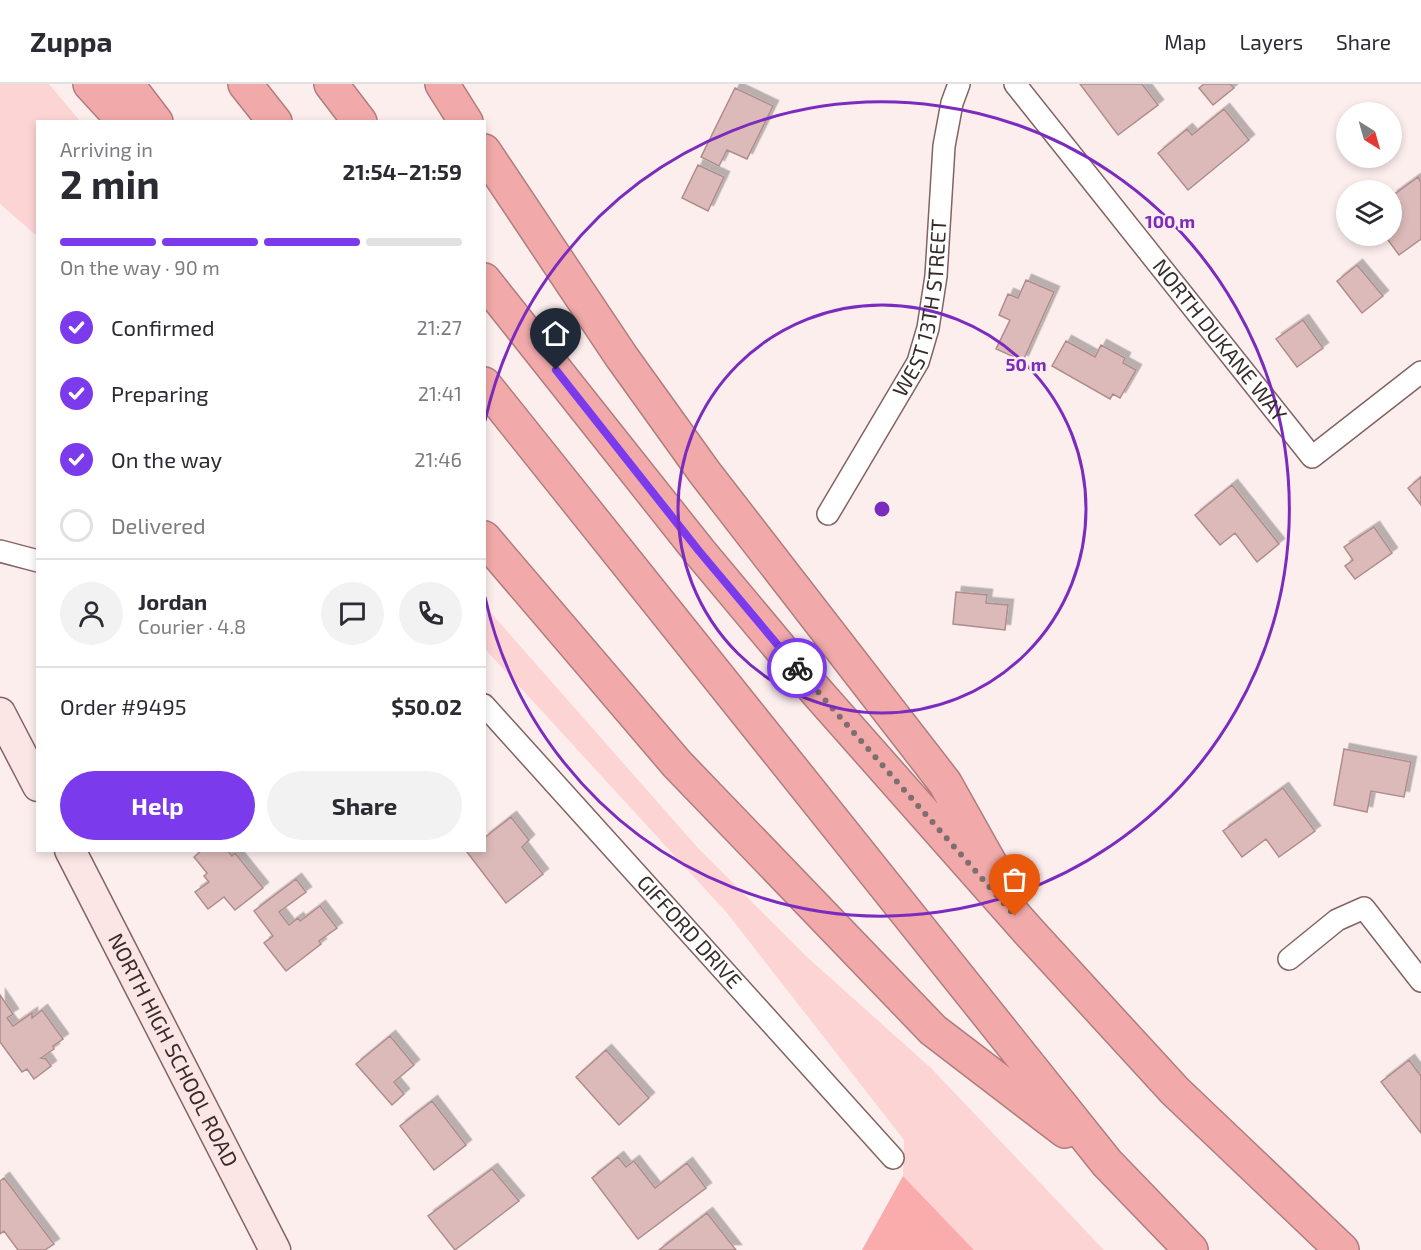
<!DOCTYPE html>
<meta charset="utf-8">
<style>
body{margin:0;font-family:"Exo 2",sans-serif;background:#f2f2f3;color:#2b2b33;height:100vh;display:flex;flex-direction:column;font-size:22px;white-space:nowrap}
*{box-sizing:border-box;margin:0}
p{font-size:20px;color:#7c7c81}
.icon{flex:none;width:33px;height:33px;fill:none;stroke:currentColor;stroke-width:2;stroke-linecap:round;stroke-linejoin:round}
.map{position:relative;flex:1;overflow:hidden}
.drawer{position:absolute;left:36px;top:36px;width:450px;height:732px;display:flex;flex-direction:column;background:#fff;border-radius:0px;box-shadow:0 3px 9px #0003}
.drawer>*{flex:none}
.needle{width:39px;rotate:143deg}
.controls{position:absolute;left:1336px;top:18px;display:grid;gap:12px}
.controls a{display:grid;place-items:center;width:66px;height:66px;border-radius:50%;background:#fff;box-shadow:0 3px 9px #0003;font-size:30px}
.pin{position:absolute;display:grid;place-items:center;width:51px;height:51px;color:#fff;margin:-62px -26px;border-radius:50% 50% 50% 0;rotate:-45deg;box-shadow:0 0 6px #0007}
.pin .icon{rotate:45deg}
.courier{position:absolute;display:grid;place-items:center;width:60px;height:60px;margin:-30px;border:4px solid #7c3aed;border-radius:50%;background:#fff;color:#222;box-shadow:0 2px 8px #0007}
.head em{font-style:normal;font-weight:700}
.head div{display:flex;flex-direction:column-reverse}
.head{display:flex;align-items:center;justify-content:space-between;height:102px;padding:0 24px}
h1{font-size:39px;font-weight:700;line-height:45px}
.bar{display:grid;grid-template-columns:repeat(4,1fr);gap:9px 6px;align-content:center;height:72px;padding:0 24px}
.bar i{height:8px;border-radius:4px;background:#e1e1e2}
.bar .active{background:#7c3aed}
.bar p{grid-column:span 4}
.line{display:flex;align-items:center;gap:15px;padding:0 24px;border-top:2px solid #e1e1e2}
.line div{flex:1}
.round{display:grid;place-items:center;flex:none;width:63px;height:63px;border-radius:32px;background:#f2f2f3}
ol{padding:0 24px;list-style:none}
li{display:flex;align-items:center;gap:18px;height:66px}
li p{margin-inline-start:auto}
li .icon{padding:6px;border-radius:50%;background:#7c3aed;color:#fff;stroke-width:4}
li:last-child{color:#7c7c81}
li i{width:33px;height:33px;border:3px solid #e1e1e2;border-radius:50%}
.primary-button{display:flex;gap:12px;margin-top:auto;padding:12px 24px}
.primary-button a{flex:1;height:69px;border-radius:36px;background:#7c3aed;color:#fff;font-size:24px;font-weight:700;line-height:69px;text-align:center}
.primary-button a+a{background:#f2f2f3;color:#2b2b33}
header{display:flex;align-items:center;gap:36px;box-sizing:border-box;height:84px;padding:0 30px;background:#fff;border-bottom:2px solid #e1e1e2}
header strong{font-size:28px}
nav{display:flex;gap:33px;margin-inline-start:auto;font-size:21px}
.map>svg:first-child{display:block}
</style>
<header>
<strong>Zuppa</strong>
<nav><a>Map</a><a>Layers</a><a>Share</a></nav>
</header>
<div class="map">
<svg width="1421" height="1166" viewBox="0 0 1421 1166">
<defs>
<filter id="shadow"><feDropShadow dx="5.5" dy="-5.5" stdDeviation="0" flood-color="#0004"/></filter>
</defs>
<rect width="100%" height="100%" fill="#fdeeee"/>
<path fill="#fdd4d4" d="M0,0H49L80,37L38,38L37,152L0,120Z
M484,521L698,764L807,873L931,984L1104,1166H974L903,1092L904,1056L727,829L485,565Z"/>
<path fill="#faabac" d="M903,1092L974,1166H862Z"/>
<path fill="#ddbaba" stroke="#af8d8d" stroke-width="1.5" filter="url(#shadow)" d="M1080,0H1142L1158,21L1118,51Z
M1204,0H1230L1234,4L1213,21L1199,4Z
M735,4L773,22L747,75L727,66L719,82L701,73Z
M1224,25L1249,56L1188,106L1158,69L1187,45L1192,51Z
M698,81L724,93L708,127L682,114Z
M1418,93L1421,98V155L1399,171L1385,152H1392V112Z
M1357,181L1383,212L1362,229L1337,197Z
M1026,196L1054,208L1023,277L996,265L1010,236L999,231L1008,210L1018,214Z
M1303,236L1323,264L1297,283L1276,255Z
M1066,257L1095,273L1101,261L1125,274L1123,279L1136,286L1120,314L1113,310L1110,315L1052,282Z
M1421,393V421L1408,404Z
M1232,401L1279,460L1257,478L1235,449L1220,461L1195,431Z
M1374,443L1392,469L1355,495L1345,482L1353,476L1344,463Z
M956,508L987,511L986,519L1008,521L1005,546L953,540Z
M1344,665L1411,678L1404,713L1371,707L1367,728L1334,721Z
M1283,704L1315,747L1279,773L1266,755L1242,773L1223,747Z
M511,733L529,756L522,763L543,790L506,819L467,768L469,766H484V754Z
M202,766H227L232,772L235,769L263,804L235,826L224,813L208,825L195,808L209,798L204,792L207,789L194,773Z
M296,795L306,808L279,828L289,841L298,834L300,837L320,822L337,844L319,857L321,860L286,887L264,859L273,852L254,827Z
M0,911L13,930L7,934L13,942L32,929V934L42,926L63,955L53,962L54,965L41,974L46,975L51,982L34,995L27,985L22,988L0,958Z
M390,952L414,981L394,998L404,1010L392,1021L356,980Z
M606,966L649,1014L619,1041L576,993Z
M1409,976L1421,992V1049L1381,998Z
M432,1017L466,1061L434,1086L400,1042Z
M618,1073L626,1083L634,1077L655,1104L687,1079L706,1104L638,1155L592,1094Z
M492,1085L519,1117L455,1166L428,1132Z
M4,1094L54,1160L45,1166H18L4,1147L0,1150V1097Z
M707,1129L736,1166H659Z"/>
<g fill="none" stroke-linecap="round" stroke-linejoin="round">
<defs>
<g id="street">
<path id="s1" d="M1015,0L1312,373L1421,288"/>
<path id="s2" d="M828,430L918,278L928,244L936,192L944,62L952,19L959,0"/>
<path d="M0,467L38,477"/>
<path id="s3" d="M484,621L893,1074"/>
<path d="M1289,875L1337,836L1364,824L1421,897"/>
</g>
<g id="secondary">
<path d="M0,629L38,702"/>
<path id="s4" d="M70,766L275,1166"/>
</g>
<path id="highway" d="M90,0L125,38
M127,0L156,38
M245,0L275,38
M331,0L360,38
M442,0L466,38
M484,67L621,272L705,389L945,699L996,790
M484,196L699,467L816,607L1030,849L1175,1007L1342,1166
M484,300L1107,1079L1191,1166
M484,454L677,680L933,946L1065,1047"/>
</defs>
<use href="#street" stroke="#836363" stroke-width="24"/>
<use href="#secondary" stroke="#836363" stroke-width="33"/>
<use href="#highway" stroke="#b07d7d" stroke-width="36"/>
<use href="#street" stroke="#fff" stroke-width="21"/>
<use href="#secondary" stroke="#fbe5e5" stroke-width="30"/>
<use href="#highway" stroke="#f1a9a9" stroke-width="33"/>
</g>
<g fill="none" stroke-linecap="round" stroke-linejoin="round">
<path stroke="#7d6f6f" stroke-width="6" stroke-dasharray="0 10.8" d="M797,584L1015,832"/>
<path stroke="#7c3aed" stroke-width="8" d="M556,286L699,467L797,584"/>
</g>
<g fill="none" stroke="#7b2cbf" stroke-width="3">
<circle cx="882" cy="425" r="204"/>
<path d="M485 337A407 407 0 1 1 485 513"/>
</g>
<g text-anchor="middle" stroke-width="5" stroke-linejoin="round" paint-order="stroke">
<g font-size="21" fill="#382b2b" stroke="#fdeeee">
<text dy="7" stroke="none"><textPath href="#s2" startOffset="230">WEST 13TH STREET</textPath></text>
<text dy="7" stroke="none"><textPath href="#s1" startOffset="328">NORTH DUKANE WAY</textPath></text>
<text dy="7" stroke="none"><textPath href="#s3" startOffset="306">GIFFORD DRIVE</textPath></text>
<text dy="7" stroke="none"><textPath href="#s4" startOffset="225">NORTH HIGH SCHOOL ROAD</textPath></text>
</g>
</g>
<circle cx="882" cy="425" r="9" fill="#7b2cbf" stroke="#fdeeee" stroke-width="3"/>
<g font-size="18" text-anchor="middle" font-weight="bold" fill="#7b2cbf" stroke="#fdeeee" stroke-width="5" stroke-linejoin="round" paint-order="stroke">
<text x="1170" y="144">100 m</text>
<text x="1026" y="287">50 m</text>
</g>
</svg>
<div class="controls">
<a><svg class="needle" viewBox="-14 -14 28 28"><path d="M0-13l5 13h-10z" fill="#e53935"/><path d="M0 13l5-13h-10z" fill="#7c7c81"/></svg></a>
<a><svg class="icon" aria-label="layers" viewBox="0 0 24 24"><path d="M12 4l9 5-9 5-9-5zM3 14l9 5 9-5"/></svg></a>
</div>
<div class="pin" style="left:1015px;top:832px;background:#ea580c"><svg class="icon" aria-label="bag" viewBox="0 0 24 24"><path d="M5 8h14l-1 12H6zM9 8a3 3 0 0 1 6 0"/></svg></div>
<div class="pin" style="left:556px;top:286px;background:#1f2937"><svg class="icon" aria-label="home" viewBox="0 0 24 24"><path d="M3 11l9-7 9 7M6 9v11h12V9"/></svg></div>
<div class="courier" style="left:797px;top:584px"><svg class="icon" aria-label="bike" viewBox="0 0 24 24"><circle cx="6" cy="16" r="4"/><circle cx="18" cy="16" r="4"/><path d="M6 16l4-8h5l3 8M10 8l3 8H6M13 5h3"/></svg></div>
<section class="drawer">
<div class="head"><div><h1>2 min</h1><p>Arriving in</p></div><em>21:54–21:59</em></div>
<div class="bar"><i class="active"></i><i class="active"></i><i class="active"></i><i></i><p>On the way · 90 m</p></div>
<ol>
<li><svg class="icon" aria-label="check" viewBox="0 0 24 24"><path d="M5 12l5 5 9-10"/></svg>Confirmed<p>21:27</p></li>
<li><svg class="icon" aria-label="check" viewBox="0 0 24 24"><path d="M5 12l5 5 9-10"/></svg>Preparing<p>21:41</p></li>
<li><svg class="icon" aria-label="check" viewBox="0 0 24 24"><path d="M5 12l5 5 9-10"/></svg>On the way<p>21:46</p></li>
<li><i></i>Delivered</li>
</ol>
<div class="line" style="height:108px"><a class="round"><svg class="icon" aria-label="person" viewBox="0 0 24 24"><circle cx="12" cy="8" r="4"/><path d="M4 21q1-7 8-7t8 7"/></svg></a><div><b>Jordan</b><p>Courier · 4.8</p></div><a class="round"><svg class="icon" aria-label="chat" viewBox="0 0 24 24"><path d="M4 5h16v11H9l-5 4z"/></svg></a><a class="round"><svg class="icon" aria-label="phone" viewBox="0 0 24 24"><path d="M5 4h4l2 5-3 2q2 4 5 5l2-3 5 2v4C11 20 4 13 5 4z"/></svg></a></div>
<div class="line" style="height:78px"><div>Order #9495</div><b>$50.02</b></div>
<div class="primary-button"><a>Help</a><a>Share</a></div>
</section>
</div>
